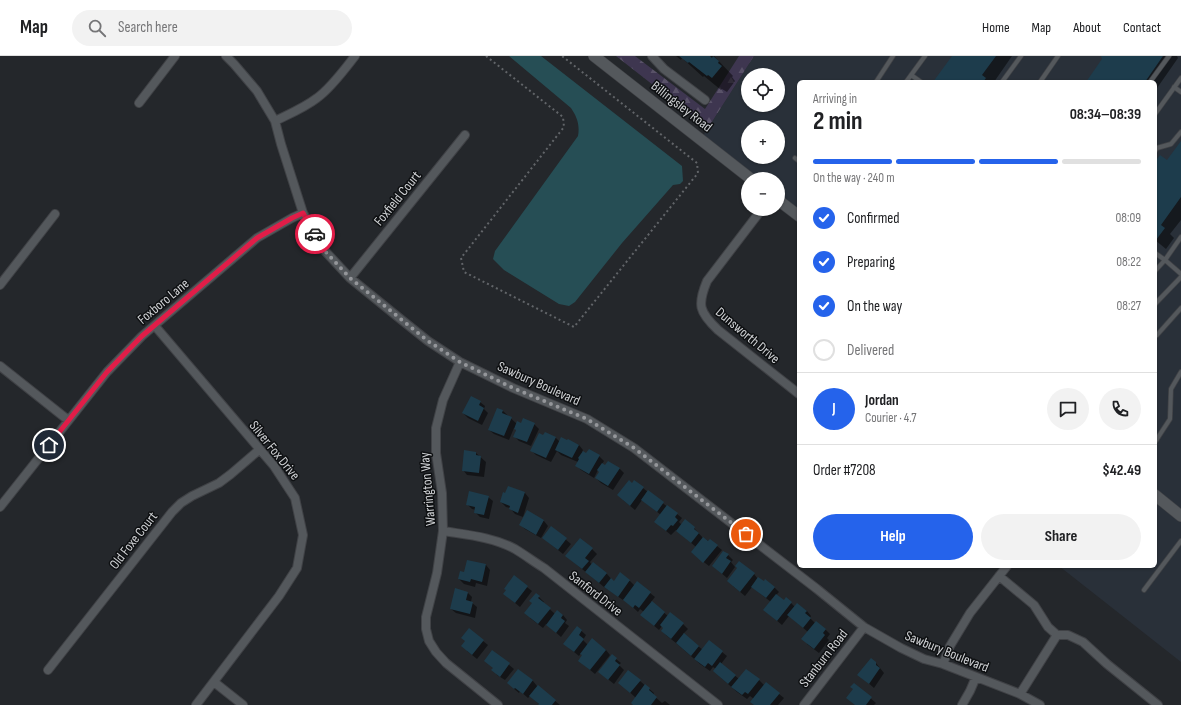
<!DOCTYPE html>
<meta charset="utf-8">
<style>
body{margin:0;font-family:"Sofia Sans Condensed",sans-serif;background:#f2f2f2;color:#202124;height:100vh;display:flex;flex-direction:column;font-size:15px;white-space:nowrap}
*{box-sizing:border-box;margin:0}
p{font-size:13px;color:#757577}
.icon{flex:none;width:22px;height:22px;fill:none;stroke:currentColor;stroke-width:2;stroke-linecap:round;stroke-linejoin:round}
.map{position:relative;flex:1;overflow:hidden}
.side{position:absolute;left:797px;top:24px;width:360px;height:488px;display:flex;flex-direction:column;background:#fff;border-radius:6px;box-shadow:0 1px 3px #0004}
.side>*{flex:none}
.controls{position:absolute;left:741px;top:12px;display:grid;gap:8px}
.controls a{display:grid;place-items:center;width:44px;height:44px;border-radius:50%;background:#fff;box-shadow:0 1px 3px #0004;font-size:20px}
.pin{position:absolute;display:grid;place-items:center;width:34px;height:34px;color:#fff;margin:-17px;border:2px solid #fff;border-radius:50%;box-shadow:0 1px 4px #0007}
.courier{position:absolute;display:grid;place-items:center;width:40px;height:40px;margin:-20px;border:3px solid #e11d48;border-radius:50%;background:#fff;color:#222;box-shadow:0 1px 5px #0007}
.summary em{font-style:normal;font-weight:700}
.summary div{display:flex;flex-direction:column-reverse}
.summary{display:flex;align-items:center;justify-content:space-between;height:68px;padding:0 16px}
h1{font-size:26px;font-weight:700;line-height:30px}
.bar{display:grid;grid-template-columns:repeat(4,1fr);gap:6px 4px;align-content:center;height:48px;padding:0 16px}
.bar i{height:5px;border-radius:3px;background:#e0e0e0}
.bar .on{background:#2563eb}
.bar p{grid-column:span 4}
.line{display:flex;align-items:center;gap:10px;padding:0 16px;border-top:1px solid #e0e0e0}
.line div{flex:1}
.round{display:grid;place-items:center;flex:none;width:42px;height:42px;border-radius:21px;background:#f2f2f2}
ol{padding:0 16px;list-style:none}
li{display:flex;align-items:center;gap:12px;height:44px}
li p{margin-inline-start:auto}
li .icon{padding:4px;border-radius:50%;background:#2563eb;color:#fff;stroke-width:4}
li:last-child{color:#757577}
li i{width:22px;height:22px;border:2px solid #e0e0e0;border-radius:50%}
.button{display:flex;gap:8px;margin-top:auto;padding:8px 16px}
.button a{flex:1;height:46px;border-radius:24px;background:#2563eb;color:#fff;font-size:16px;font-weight:700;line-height:46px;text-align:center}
.button a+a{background:#f2f2f2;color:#202124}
header{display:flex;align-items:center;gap:24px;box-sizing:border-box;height:56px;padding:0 20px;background:#fff;border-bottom:1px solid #e0e0e0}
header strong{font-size:19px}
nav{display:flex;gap:22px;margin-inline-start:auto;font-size:14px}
.search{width:280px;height:36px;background:#f2f2f2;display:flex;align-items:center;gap:10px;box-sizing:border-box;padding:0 14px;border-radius:22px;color:#757577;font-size:15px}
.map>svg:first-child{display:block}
</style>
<header>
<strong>Map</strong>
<div class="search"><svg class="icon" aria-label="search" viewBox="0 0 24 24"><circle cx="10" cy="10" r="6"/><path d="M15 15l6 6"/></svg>Search here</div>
<nav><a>Home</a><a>Map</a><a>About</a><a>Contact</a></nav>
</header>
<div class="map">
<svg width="1181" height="649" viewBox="0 0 1181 649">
<defs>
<pattern id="forest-firs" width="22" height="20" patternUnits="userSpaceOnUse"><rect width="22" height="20" fill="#3e3650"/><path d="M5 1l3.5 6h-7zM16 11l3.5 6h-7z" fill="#595268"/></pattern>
</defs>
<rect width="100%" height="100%" fill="#24272b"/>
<path fill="#293039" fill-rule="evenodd" d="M754,0H1181V606L1059,510H1155V26H799V160L778,144V123H751L701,83ZM748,19H778V49H748ZM748,71H778V101H748Z"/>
<path fill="url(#forest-firs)" d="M616,0H635L705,53L739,0H754L708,72Z"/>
<path fill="#264e55" d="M509,0H541L682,110L683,125L680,128L673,129L622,187L575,246L569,250L559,248L504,214L493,203L495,195L578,80C580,69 577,61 571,52Z"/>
<path fill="#0007" d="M676,0H714L733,20L732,21L735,25L727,36L722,33L721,34L704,20L703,21L682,2L681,4Z
M953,0H1012L994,26H935Z
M1102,0H1177L1178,2L1155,35V26H1087L1103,3Z
M1181,87V164L1170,178L1174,182L1166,193L1155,184V108L1167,106Z
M480,346L485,350L484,353L488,357L482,369L468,362L463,357Z
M498,353L503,355L517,368H534L539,373L531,390L519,385L514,380L516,374L514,372L509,384L494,378L489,374Z
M545,377L556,382L560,386L579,389L583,394L582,396L586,398L599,400L604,405L602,408L606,411L619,412L624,417L613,434L601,427L596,422L600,416L598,414L594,422L581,414L577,410L578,406L561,399L557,395L551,406L536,399L531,394L544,380Z
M476,397L486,406L484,421L467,419L463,414Z
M634,425L648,436L677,458L682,462L679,466L682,469L694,472L703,482L717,490L722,494L709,510L697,501L696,491L676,474L671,479L660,470L661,459L642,444L635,454L623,444Z
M508,432L525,437L529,442L523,461L515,458L510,452L506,451L501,446L506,438Z
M488,441L493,445L489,463L480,461L475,456L476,454L472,453L467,448Z
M527,456L544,465L548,470L541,482L525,473L520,468Z
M551,471L571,488L563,498L548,486Z
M592,493L597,498L590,506L592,509L593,507L607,518L614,526L630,525L635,530L650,537L655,541L651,546L668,560L683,568L688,573L683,578L703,594L722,596L727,600L721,608L739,623L759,624L764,629L779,638L784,642L778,649H755L754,643L750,640L747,643L737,636L719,620L716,613L713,611L710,615L700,608L676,587L667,580L662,575L664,572L662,570L659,574L646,563L644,556L640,553L638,556L624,543L623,544L604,531L571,504Z
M728,499L733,504L731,506L735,511L727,522L713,510Z
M468,505L486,509L490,514L487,530L476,527L475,531L464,528L459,523L465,517Z
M754,518L758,523L774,531L779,536L776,539L784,545L791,547L795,551L797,548L807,555L811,560L810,562L815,567L825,573L830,578L827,582L829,584L819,597L807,588L808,576L789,560L782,569L769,558L771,546L752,531L745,540L733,530Z
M514,521L532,535L520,551L509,542L507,534Z
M468,537L472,541L471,546L477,551L475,562L456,557L451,553Z
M536,538L544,546L543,547L555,558L563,559L567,564L565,567L569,570L561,581L546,568L543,572L530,562Z
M577,571L586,579L583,584L588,589L606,594L610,599L595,618L584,609L583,600L581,597L579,600L569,592Z
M483,585L488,589L477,603L467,595L466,586Z
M492,595L514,613L505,624L497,619L494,612Z
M616,603L621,607L619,609L624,614L614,628L599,616Z
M876,607L884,617L874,632L859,619Z
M518,614L533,625L537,630L560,649H540L530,640L528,642L520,635L519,637L513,632Z
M640,625L654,637L653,639L662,647L665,645L670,649H634L636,642L624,631Z
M854,628L876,647L874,649H855Z"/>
<path fill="#1d3c4c" d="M679,0H710L712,2L713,0L719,5L718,7L722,10L712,22L708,19L707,20L689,6L688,7Z
M952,0H996L982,19L986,22L983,26H933Z
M1101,0H1163L1145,26H1086L1102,3Z
M1181,85V141L1161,169L1165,172L1156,184L1155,183V106L1160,99L1167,104Z
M471,340L481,345L479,349L484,352L478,365L462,357Z
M497,352L503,354L502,357L512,361L504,380L488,374Z
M523,362L535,367L527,386L513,381L516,374L514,373L517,365L521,367Z
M545,376L556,381L546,402L530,395L539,377L543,379Z
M561,381L567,384L568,383L579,389L572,402L555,394Z
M589,393L600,399L589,418L575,410L579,403L578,402L583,395L586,397Z
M464,394L476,396V399L481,400L479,417L462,415Z
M608,405L620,412L608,430L595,422L599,416L597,414L602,407L605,409Z
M629,424L632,427L634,424L644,431L630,450L617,439Z
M508,430L525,436L518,457L509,453L510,450L500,446L503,436L505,437Z
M648,434L664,446L657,456L641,444Z
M469,435L489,440L484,459L474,457L475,451L466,449Z
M667,449L678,457L675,461L678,464L673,470L671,469L666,475L654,466Z
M527,454L544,464L536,479L519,469Z
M685,463L695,471L694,473L699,477L691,487L676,475Z
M551,470L567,482L558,494L542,482Z
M703,481L708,485L710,483L718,489L703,507L691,496Z
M580,482L593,492L585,502L589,505L582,513L565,500Z
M723,495L729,498L726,502L731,505L722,518L712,510Z
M467,504L486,508L482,526L471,523L470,526L458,523L460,515L464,516Z
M739,505L755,517L740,536L727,525L737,512L735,510Z
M593,506L607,517L599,527L585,516Z
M620,516L630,524L618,541L604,531L611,522L614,525Z
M514,519L528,530L515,547L503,538L506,534L504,533Z
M758,521L764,525L765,523L775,531L766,542L751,531Z
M637,525L651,536L639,552L635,549L633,552L623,544Z
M455,532L468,536L466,544L473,546L470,558L450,553Z
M536,537L540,540L538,542L551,552L538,568L524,557L532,547L529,545Z
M776,538L784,544L786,541L792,546L777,565L763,554Z
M652,545L665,556L654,570L640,559Z
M797,547L807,555L805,557L811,562L803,572L787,559Z
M557,554L563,559L561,562L565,565L556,577L546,569Z
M670,556L684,567L671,583L661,575L663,572L660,569Z
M816,565L826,573L823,577L825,579L814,593L801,583Z
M577,570L582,574L579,579L584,583L574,596L563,588Z
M469,572L484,584L472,599L461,590L465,585L461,582Z
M684,577L699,590L691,600L676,587Z
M592,582L606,594L590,614L578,605L582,599L580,598Z
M709,584L723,595L712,610L708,607L705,611L694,603Z
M492,594L510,607L500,621L491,614L493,612L484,605Z
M612,598L617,602L615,605L620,609L608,624L598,616Z
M871,602L876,606V609L880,612L869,628L857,619Z
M720,606L736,619L728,628L713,615Z
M518,613L533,624L523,638L515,632L514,633L507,627Z
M746,613L760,623L748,638L745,636L742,639L731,631Z
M628,614L641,624L630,637L618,627Z
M766,626L780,637L770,649H754L750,646Z
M854,627L872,641L866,649H855L846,642L853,633L850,631Z
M645,628L650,632L649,634L657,641L651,649H633L631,647Z
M538,629L556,644L552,649H538L539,648L529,640Z"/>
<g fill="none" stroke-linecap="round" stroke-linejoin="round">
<defs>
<path id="lane" d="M911,19L921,26
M876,26L893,0
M906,26L925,0
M1002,26L1021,0
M1040,26L1058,0
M1150,26L1169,0
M1174,31L1181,36
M1155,58L1181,22
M1155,95L1157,92L1171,88L1181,76
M795,102L799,105
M1181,181L1165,204L1181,218
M1155,197L1165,204L1155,215
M1155,248L1181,221
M1155,277L1157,279L1181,252
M1155,386L1170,363L1171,333L1181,316
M1144,534L1181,485"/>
<path id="street" d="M226,0L234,8L257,35L275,65L281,88L303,157L325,195L350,222L398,261L428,285L460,306L513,332L587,363L634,392L817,533L864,571L901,592L924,603L943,608L1020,638L1040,649
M652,0L664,13L705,44
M139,47L175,0
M275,65C289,58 304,52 317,42C331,32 344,14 355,0
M762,153L707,225C697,249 699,256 718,274L799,338
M350,222L465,79
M0,229L55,158
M155,270L274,410L295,442L303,479L297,512L279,540L196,649
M460,306L443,344L436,372V397L442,437L443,475L437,517L426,561V573L429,585L436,596L446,607L498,649
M0,310L68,364
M0,451L107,316L142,280L257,182L292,162L303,157
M443,475C468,479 493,481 515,493C525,499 534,506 544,512L718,649
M999,520L1034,549L1048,571L1057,579H1068L1083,586L1107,608L1158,649
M943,608L950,590L970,557L1007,510
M48,614L172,456L181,447L192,440L219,427L231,418L259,394
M214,626L243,649
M1020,638L1057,579
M804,649L864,571
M962,649L970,635L976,621"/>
<path id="secondary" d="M594,0L751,123
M778,144L799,160
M1155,439L1181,460"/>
</defs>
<use href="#lane" stroke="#404246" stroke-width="5.5"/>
<use href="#street" stroke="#404246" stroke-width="10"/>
<use href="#secondary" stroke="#404246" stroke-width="12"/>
<path stroke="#626569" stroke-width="2" stroke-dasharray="2 3" stroke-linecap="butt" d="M486,0L563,61L564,71L461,202L464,216L574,271L698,117L697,107L562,0"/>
<use href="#lane" stroke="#54585c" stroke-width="4"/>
<use href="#street" stroke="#54585c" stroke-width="8"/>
<use href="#secondary" stroke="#54585c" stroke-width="11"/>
</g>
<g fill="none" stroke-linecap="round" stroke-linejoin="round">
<path stroke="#94969a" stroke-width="4" stroke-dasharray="0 7.2" d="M315,178L325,195L350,222L428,285L460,306L513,332L587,363L634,392L746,478"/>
<path stroke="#e11d48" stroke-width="5" d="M49,389L107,316L142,280L257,182L292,162L303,157L315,178"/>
</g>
<g text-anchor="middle" stroke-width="3" stroke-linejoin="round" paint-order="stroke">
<g font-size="14" fill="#d0d2d5" stroke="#0e1012">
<text transform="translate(682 50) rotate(38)" y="5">Billingsley Road</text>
<text transform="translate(397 142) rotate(-51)" y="5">Foxfield Court</text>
<text transform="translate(163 245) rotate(-40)" y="5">Foxboro Lane</text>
<text transform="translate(748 279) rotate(40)" y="5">Dunsworth Drive</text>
<text transform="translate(539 327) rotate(24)" y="5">Sawbury Boulevard</text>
<text transform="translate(275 394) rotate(51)" y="5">Silver Fox Drive</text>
<text transform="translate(427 433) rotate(-95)" y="5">Warrington Way</text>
<text transform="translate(133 484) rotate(-52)" y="5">Old Foxe Court</text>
<text transform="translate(596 537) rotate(38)" y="5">Sanford Drive</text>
<text transform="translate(947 595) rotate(22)" y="5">Sawbury Boulevard</text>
<text transform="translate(823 602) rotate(-52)" y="5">Stanburn Road</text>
</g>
</g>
</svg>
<div class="controls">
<a><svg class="icon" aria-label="locate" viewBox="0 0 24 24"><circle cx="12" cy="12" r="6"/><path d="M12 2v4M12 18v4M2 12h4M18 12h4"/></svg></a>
<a>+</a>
<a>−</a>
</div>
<div class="pin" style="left:746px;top:478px;background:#ea580c"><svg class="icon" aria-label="bag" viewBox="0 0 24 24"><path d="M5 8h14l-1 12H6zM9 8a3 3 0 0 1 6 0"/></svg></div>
<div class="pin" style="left:49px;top:389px;background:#1f2937"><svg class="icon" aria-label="home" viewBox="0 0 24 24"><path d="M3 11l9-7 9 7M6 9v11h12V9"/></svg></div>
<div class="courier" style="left:315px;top:178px"><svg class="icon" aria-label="car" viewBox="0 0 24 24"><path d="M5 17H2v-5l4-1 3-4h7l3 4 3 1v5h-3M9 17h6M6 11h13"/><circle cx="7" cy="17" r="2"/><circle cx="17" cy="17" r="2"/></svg></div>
<section class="side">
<div class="summary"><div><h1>2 min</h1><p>Arriving in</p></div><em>08:34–08:39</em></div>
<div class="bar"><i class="on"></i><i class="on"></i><i class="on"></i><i></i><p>On the way · 240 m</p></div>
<ol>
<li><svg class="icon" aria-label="check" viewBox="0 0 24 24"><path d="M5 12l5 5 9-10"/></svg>Confirmed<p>08:09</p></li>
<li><svg class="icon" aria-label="check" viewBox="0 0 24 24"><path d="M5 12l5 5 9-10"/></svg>Preparing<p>08:22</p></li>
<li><svg class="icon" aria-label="check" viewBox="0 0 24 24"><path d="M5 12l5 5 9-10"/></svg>On the way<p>08:27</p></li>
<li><i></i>Delivered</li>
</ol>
<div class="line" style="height:72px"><b class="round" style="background:#2563eb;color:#fff">J</b><div><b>Jordan</b><p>Courier · 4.7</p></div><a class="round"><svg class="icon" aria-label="chat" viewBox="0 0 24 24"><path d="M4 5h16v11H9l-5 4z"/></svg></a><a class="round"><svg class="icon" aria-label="phone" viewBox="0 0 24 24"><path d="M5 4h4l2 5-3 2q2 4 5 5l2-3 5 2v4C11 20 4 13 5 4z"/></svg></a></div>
<div class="line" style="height:52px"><div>Order #7208</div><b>$42.49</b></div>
<div class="button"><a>Help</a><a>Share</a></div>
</section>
</div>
